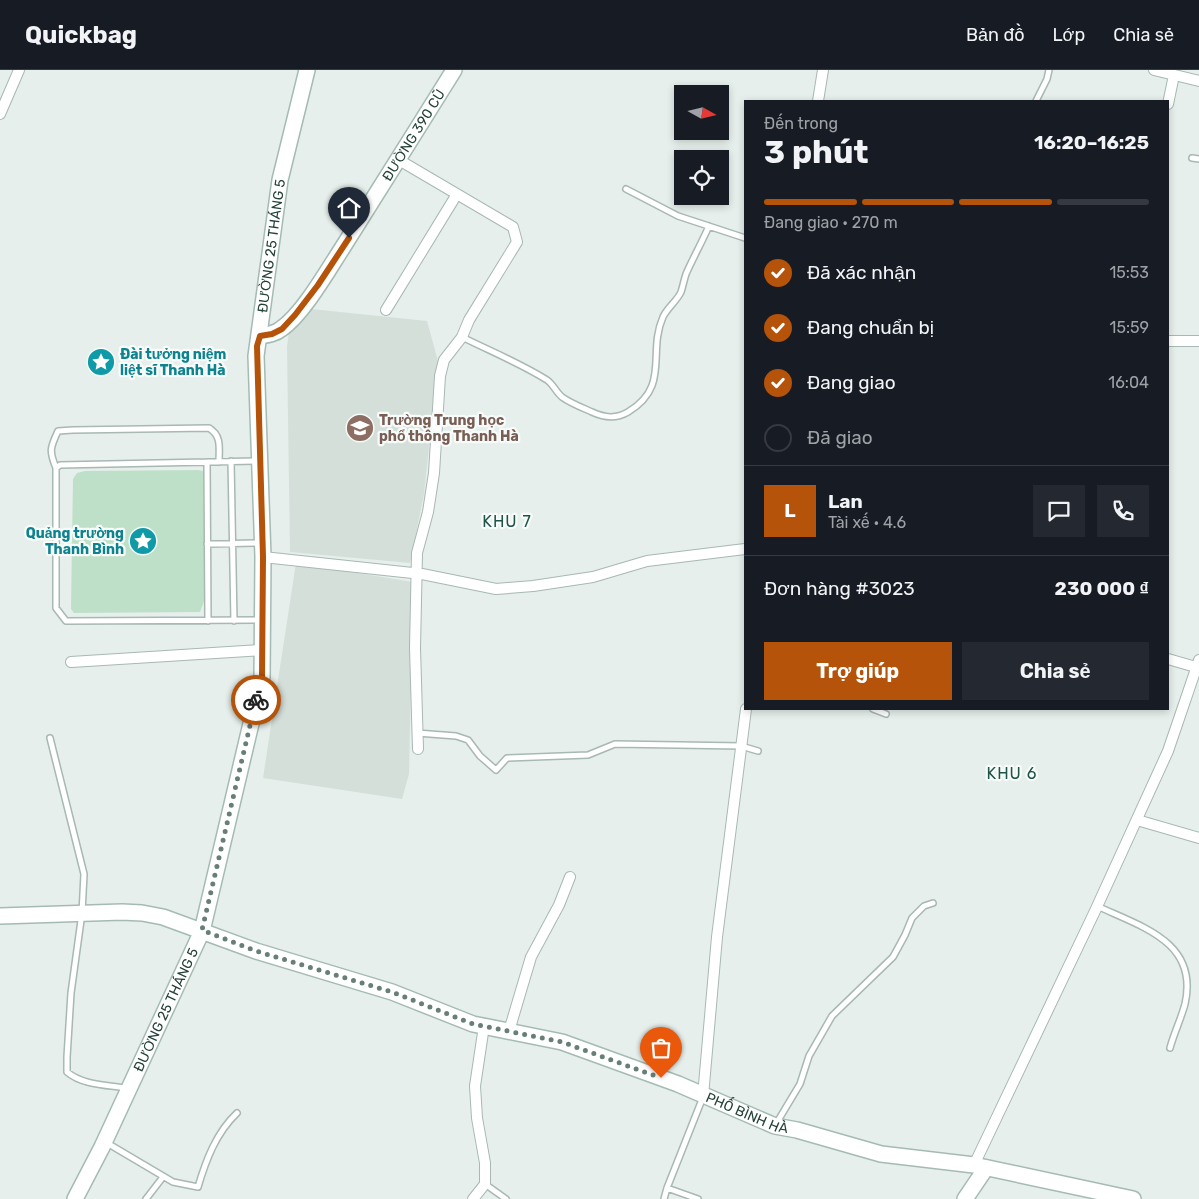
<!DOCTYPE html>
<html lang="vi">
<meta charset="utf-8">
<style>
body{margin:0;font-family:Rubik,sans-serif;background:#242831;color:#f1f3f6;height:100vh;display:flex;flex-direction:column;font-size:19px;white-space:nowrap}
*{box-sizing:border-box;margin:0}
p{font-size:16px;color:#9ea1a6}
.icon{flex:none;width:28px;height:28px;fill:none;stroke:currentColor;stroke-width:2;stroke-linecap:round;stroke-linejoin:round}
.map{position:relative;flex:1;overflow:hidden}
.drawer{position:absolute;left:744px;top:30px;width:425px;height:610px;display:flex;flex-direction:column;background:#171b24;border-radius:0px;box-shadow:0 2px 8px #0003}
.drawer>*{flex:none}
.needle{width:32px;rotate:98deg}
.fabs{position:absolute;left:674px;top:15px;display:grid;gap:10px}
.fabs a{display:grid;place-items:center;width:55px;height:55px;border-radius:0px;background:#171b24;box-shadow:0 2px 8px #0003;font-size:25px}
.pin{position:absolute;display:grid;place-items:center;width:42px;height:42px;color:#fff;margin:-51px -21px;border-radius:50% 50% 50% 0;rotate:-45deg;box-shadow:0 0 5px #0007}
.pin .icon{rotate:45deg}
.courier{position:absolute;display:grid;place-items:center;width:50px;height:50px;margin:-25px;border:4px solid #b45309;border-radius:50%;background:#fff;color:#222;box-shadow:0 1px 6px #0007}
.head em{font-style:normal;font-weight:700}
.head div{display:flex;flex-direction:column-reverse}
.head{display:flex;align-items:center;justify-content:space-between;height:85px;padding:0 20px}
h1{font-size:32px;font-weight:700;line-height:38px}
.bar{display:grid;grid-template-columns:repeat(4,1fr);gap:8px 5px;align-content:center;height:60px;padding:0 20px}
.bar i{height:6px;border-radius:4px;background:#363941}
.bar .active{background:#b45309}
.bar p{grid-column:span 4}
.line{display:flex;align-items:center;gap:12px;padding:0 20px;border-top:1px solid #363941}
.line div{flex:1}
.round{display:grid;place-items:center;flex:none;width:52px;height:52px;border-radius:0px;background:#242831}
ol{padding:0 20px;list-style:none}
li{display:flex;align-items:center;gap:15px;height:55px}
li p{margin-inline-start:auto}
li .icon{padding:5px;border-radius:50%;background:#b45309;color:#fff;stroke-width:4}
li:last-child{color:#9ea1a6}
li i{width:28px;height:28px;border:2px solid #363941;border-radius:50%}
.button{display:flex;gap:10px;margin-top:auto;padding:10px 20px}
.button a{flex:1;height:58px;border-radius:0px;background:#b45309;color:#fff;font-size:20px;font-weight:700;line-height:58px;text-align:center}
.button a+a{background:#242831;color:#f1f3f6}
header{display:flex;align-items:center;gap:30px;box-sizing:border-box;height:70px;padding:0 25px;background:#171b24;border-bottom:1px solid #363941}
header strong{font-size:24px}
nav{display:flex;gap:28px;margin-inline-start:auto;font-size:18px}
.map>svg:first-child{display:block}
</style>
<header>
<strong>Quickbag</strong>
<nav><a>Bản đồ</a><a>Lớp</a><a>Chia sẻ</a></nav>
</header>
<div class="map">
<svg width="1199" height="1129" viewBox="0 0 1199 1129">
<rect width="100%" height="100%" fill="#e6efeb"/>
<path fill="#d4dfda" d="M292,237L427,251L438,291L424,424L410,493L290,482L287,277Z
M296,493L413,512L409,704L402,729L263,708Z"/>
<path fill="#bfe0c8" d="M198,400L203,401L204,406V531L200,542L74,543L71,539L73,409L77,403L85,401Z"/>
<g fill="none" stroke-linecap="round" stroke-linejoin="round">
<defs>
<path id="lane" d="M1036,31L1047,9L1049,0
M1192,88L1199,89
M626,119L678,146L745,168
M462,267C490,281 520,293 547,310C553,314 556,322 562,327C570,333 583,338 592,342C605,348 616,349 628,342C671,316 647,283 663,247C667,238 677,231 681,222C683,216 684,210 686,204C693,188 702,172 709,156
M231,391L234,551
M259,391L60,395L56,398V538L66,551L262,550
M207,392L208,551
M56,398C49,381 50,378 58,361L73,360L209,358C222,366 219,378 219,392
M207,474L262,473
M873,639L886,644
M417,663L456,666L468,670L480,686L496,700L507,688L588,685L615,674L741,676L758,681
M50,668L84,804L82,843L71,923L67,987V1002C82,1015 107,1015 126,1018
M1097,836C1142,857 1199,872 1185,934C1181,949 1174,963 1170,978
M776,1054L800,1014L809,986L832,946L893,887L905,865L912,848L924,836L933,833
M107,1073L173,1112L198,1117C206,1090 216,1063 237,1043
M485,1114L506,1129
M146,1129L163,1107
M664,1129L667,1118
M698,1129L667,1118L703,1027"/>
<path id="street" d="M1154,0L1199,11
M818,31L823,0
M1168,34L1174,5
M0,44L19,0
M399,90L513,157L517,172L469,250L462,267L444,290L440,306L434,403L428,442L417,483L415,578L418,679
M386,240L457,124
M1168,271H1199
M263,487L422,504L496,519L533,516L593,507L647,491L745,479
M1168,589L1199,598
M71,592L262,580
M1137,750L1199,768
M509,961L531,887L559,835L570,807
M703,1026L717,867L746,639
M974,1095L1095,841L1168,681L1199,590
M473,1129L485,1114V1093L477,1048L475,1016L484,956"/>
<g id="secondary">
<path id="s1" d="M260,266C267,265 275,264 281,259C303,244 328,200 343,177C380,119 417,59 454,0"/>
<path id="s2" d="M0,846L122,842L142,843L163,847L256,881L392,922L473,954L562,972L678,1014L775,1056L797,1060L881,1084L974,1095L1133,1129"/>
<path id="s3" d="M75,1129L102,1077L202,861L262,607L263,487L256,286L280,110L307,0"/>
<path d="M965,1129L986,1098"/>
</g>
</defs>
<use href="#lane" stroke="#a8b8b2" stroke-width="8"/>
<use href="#street" stroke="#a8b8b2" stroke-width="12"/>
<use href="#secondary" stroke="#a4bbb3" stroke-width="18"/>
<use href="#lane" stroke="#fff" stroke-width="5"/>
<use href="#street" stroke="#fff" stroke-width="10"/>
<use href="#secondary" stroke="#fff" stroke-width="15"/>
</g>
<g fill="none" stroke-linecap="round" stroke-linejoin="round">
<path stroke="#687f78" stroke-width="5" stroke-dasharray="0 9" d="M256,630L202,860L256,881L392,922L473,954L562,972L661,1008"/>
<path stroke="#b45309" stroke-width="6" d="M256,630L262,607L263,487L257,276L260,266L272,264L282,259L295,245L318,215L349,168"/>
</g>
<defs>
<symbol id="sight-disc" viewBox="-11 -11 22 22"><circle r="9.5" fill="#0f9aa8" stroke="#f7fbf9"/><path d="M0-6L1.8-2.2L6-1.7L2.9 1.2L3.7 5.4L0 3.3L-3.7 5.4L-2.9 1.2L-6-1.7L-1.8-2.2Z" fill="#fff"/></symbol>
<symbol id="school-disc" viewBox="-11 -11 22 22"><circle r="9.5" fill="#8d6e63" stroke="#f7fbf9"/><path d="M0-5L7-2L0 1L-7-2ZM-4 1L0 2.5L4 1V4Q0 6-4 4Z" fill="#fff"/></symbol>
</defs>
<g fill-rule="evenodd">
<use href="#sight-disc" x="85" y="276" width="32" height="32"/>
<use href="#school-disc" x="344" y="342" width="32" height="32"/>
<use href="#sight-disc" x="127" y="455" width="32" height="32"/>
</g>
<g text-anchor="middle" stroke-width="4.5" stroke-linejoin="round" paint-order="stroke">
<g font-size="14" fill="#24423a" stroke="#f7fbf9">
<text dy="5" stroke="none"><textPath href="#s1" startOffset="258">ĐƯỜNG 390 CŨ</textPath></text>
<text dy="5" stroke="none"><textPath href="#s3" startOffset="990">ĐƯỜNG 25 THÁNG 5</textPath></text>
<text dy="5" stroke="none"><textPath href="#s3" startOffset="210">ĐƯỜNG 25 THÁNG 5</textPath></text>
<text dy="5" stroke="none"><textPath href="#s2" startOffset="781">PHỐ BÌNH HÀ</textPath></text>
</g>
<g font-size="14" font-weight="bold" fill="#0d838f" stroke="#f7fbf9" text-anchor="start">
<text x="120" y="289">Đài tưởng niệm<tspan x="120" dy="16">liệt sĩ Thanh Hà</tspan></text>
<text x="124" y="468" text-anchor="end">Quảng trường<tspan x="124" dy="16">Thanh Bình</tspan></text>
</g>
<g font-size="14" font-weight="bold" fill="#785e54" stroke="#f7fbf9" text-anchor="start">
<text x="379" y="355">Trường Trung học<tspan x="379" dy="16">phổ thông Thanh Hà</tspan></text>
</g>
<g font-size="16" letter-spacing="1" fill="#1f5548" stroke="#f7fbf9">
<text x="507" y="457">KHU 7</text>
<text x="1012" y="709">KHU 6</text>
</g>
</g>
</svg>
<div class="fabs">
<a><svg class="needle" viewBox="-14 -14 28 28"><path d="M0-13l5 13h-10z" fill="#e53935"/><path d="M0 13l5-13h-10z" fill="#9ea1a6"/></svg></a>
<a><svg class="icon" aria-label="locate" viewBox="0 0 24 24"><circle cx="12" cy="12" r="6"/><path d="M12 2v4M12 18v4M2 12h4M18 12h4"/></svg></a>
</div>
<div class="pin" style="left:661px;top:1008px;background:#ea580c"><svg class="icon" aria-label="bag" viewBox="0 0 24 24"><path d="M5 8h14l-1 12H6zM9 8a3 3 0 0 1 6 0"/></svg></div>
<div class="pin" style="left:349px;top:168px;background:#1f2937"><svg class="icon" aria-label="home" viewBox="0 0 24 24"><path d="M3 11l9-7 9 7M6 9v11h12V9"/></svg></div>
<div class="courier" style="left:256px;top:630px"><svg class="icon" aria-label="bike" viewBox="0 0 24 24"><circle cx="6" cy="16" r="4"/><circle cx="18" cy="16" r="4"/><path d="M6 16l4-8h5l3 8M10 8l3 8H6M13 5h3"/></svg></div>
<section class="drawer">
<div class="head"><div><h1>3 phút</h1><p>Đến trong</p></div><em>16:20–16:25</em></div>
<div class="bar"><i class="active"></i><i class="active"></i><i class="active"></i><i></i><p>Đang giao · 270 m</p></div>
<ol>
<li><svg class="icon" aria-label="check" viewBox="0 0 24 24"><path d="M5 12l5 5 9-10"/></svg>Đã xác nhận<p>15:53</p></li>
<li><svg class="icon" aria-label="check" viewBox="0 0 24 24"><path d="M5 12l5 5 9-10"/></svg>Đang chuẩn bị<p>15:59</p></li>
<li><svg class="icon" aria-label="check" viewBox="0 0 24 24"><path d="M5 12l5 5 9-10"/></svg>Đang giao<p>16:04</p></li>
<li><i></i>Đã giao</li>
</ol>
<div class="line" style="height:90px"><b class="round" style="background:#b45309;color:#fff">L</b><div><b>Lan</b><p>Tài xế · 4.6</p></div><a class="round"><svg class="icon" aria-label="chat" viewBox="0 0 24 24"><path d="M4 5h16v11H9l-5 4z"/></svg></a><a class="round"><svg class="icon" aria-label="phone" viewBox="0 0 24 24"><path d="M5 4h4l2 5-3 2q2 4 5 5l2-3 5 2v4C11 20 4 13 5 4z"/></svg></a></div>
<div class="line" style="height:65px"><div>Đơn hàng #3023</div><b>230 000 ₫</b></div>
<div class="button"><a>Trợ giúp</a><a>Chia sẻ</a></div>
</section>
</div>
